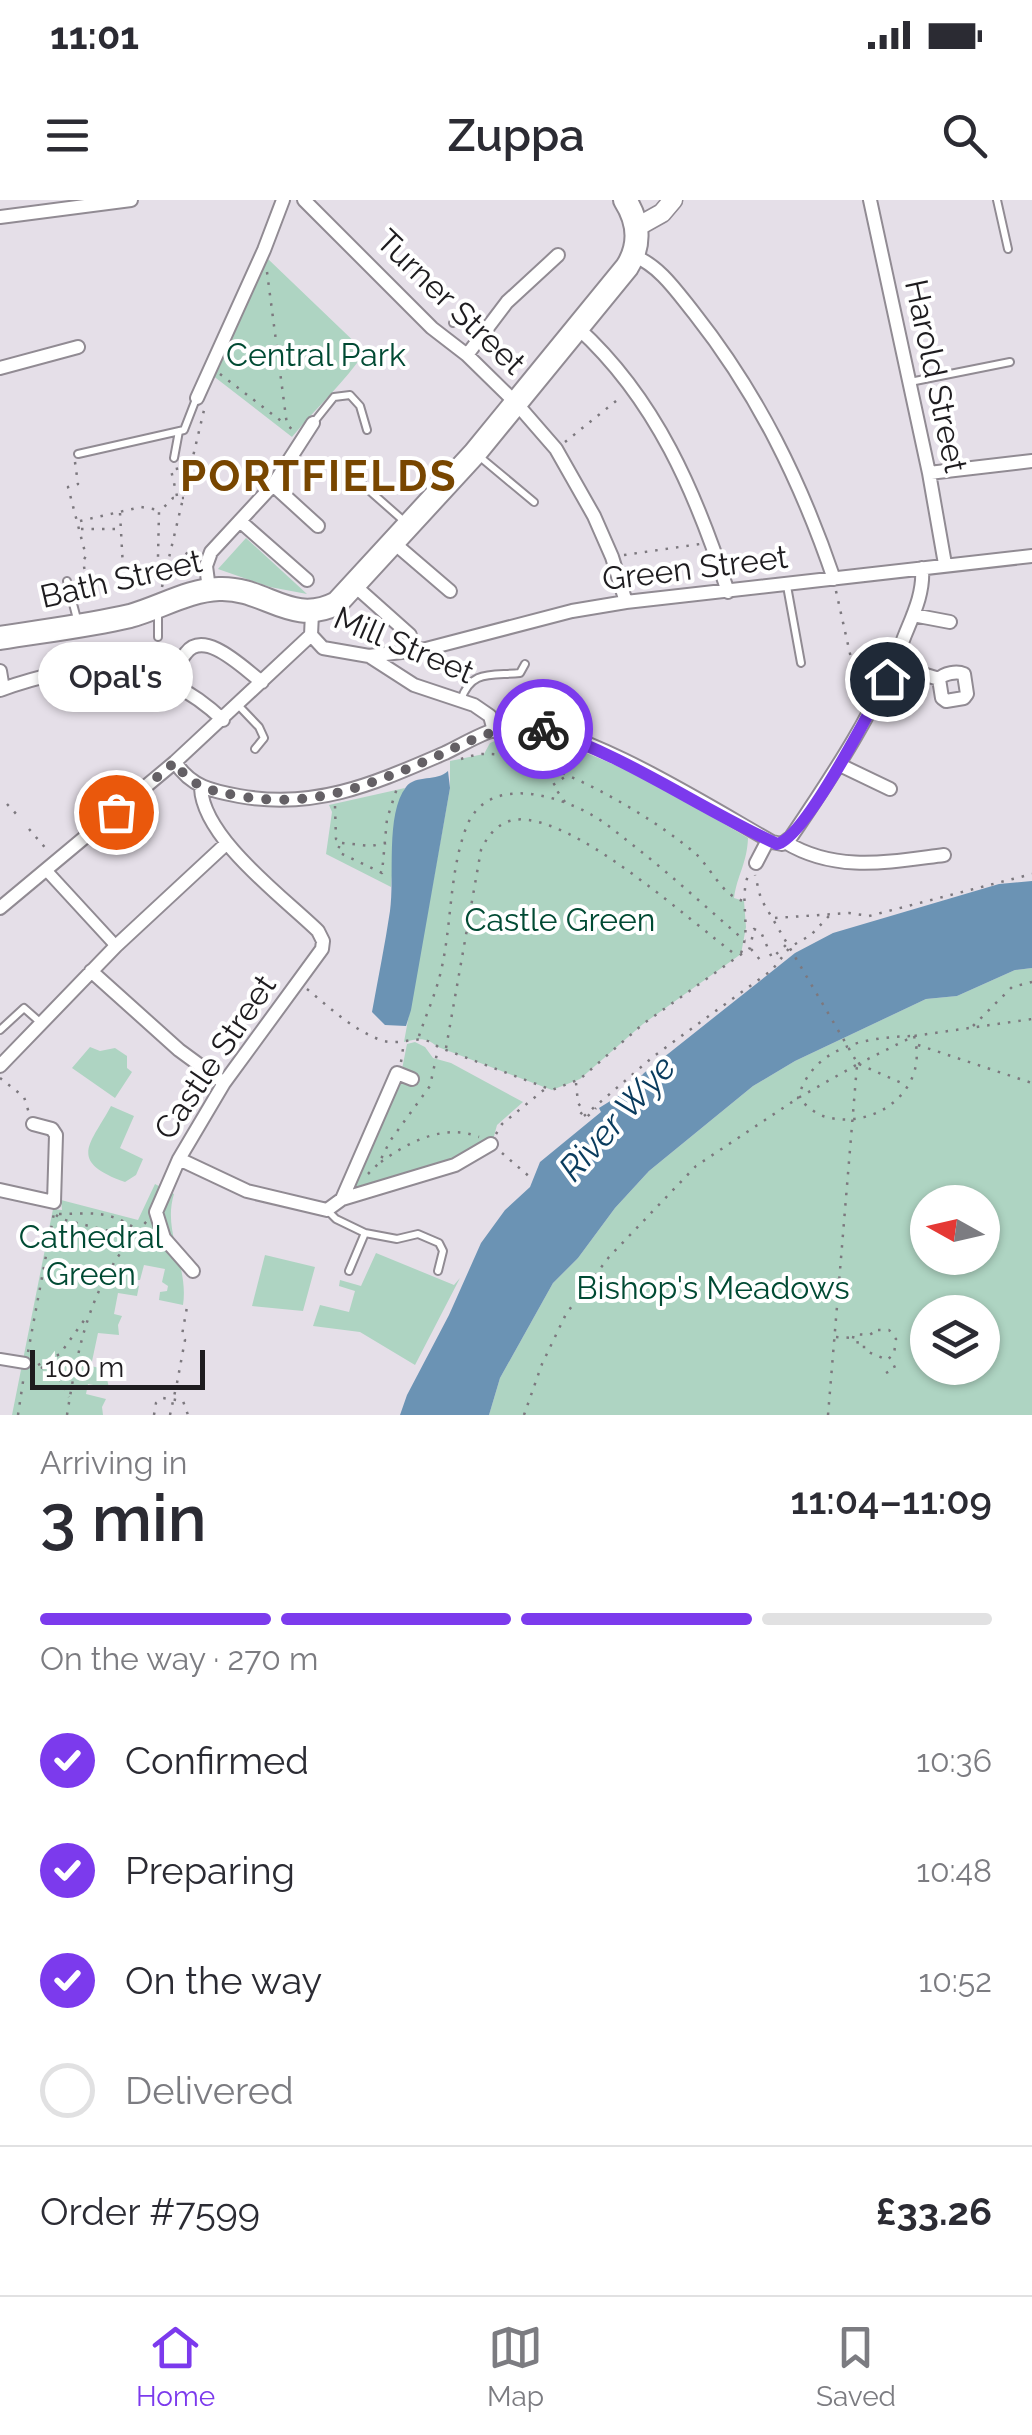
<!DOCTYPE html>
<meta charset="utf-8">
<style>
body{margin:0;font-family:Raleway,sans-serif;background:#f7f7f7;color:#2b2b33;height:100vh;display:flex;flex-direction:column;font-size:38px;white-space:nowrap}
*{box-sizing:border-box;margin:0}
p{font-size:32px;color:#7c7c81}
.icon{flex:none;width:55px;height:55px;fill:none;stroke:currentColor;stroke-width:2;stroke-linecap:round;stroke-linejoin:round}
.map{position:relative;height:1215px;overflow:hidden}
.drawer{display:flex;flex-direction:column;background:#fff;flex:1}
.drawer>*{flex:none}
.needle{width:65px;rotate:278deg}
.tools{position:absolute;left:910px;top:985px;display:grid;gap:20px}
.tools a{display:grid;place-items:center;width:90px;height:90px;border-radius:50%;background:#fff;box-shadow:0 2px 8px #0004;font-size:50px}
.scale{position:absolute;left:30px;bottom:25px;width:175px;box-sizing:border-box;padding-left:10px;border:5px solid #1e1c1f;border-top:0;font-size:28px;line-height:35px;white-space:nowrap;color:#1e1c1f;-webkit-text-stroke:8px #fff;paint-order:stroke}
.pin{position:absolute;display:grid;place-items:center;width:85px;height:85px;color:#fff;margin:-42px;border:5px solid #fff;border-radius:50%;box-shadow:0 2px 10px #0007}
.courier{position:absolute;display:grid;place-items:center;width:100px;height:100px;margin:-50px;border:8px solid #7c3aed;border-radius:50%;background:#fff;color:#222;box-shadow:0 2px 12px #0007}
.bubble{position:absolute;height:70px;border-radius:35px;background:#fff;box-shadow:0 2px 8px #0004;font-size:32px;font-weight:600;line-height:70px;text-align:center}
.overview em{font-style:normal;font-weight:600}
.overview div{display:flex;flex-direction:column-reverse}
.overview{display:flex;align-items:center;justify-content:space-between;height:170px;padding:0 40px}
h1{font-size:65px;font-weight:600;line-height:75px}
.bar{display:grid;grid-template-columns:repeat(4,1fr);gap:15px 10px;align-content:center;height:120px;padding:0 40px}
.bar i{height:12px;border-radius:8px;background:#e1e1e2}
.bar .on{background:#7c3aed}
.bar p{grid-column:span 4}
.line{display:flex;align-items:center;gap:25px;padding:0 40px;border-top:2px solid #e1e1e2}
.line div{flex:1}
ol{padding:0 40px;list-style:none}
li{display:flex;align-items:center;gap:30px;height:110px}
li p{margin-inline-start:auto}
li .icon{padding:10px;border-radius:50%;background:#7c3aed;color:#fff;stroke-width:4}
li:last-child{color:#7c7c81}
li i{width:55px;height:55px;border:5px solid #e1e1e2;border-radius:50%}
.status{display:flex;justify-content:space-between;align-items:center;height:70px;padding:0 50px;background:#fff;direction:ltr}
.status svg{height:28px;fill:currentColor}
header{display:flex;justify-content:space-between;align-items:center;height:130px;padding:0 40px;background:#fff;font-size:45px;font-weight:600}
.tabs{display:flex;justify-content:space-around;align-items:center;height:140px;border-top:2px solid #e1e1e2;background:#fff;font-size:28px;color:#7c7c81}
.tabs a{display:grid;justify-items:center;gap:5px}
.tabs .on{color:#7c3aed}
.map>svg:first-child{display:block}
</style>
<div class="status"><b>11:01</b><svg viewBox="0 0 49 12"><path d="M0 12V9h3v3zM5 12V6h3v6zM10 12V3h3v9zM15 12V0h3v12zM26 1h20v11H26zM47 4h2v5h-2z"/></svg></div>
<header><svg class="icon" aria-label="menu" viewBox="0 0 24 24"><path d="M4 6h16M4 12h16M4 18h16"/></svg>Zuppa<svg class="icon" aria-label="search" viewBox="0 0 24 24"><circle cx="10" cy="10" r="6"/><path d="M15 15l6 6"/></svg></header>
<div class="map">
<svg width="1032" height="1215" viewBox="0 0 1032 1215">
<rect width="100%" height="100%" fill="#e5dfe8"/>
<path fill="#aed4c2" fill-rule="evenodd" d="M268,59L365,152C344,183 316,208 292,237L212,175Z
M246,338L307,394L270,387L218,369Z
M512,534C583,539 687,601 748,638C747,664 737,675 734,698L744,701L746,727L741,754L643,824L580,879L552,890L438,847C426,837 419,838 404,842L450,588V561L484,554L490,543Z
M405,588L398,605L391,687L326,654L332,612L329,605Z
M1032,768V1215H489L500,1178L553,1083L578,1058L615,1008L649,971L753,886L795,861L926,799L957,796L1015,770ZM928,1002H982V1058H928ZM928,1112H982V1168H928Z
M415,842L425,847L433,858L451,863L523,902L497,925L492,944L447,962L358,988L354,984L399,882H412L402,869L407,844Z
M90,847L100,851L115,848L127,856V868L132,872L115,898L72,868Z
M111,906L134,916L120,948L143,959L136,975L125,982C67,961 90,945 111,906Z
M155,984L174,994C162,1032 189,1066 183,1105L159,1100L160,1092L167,1091L168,1086L162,1082L165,1069L144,1065L140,1080H135L134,1084L139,1086L137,1096L118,1093L114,1114L122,1116L118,1125L119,1135L98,1133L91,1166L112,1171L107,1179L109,1188L88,1184L86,1194L106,1199L102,1207L103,1215H12L53,1009L62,1010L61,1000L138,1020Z
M376,1053L454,1085L460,1078L415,1165L360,1132L313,1126L320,1105L349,1112L355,1091L339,1086L340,1080L361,1086Z
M265,1055L315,1067L303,1111L252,1106Z"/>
<path fill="#6b93b4" d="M448,571L450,588L411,810L406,826L385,825L372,812C378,778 385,745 390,711C395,678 385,614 406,587C416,574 437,582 448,571Z
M1032,681V768L1015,770L957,796L926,799L795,861L753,886L649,971L615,1008L578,1058L553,1083L500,1178L489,1215H400L407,1195L449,1115L481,1043L505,1010L530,987L540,962L601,912L599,908L628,890L644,873L795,753L833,733L999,684Z"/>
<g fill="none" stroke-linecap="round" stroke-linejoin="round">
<defs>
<path id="service" d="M997,0L1008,49
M453,123L464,109L487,127
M910,182L1010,162
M314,222L334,197L350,195L360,206L367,230
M78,254L184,230L196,199
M480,257L534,302
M174,258L179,231
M354,277L405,322
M67,381L77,419
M787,386L801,463
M158,437V414
M128,500L136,473
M461,500C471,469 492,476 520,473L525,464
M238,505L259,527L264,538L255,549
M0,830L24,808L41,823
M328,1011L336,1019L365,1033L397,1039L418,1034L439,1043L443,1051L438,1071
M349,1071L365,1033"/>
<path id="pedestrian" d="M46,670L116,746
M0,1159L25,1163"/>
<path id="minor" d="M304,0L432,128L467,155L516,203L556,249L594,316L612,357L626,402
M870,0L929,273L945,364
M0,17L131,0
M634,56C660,66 677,92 694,113C758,194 801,282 834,379
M578,128C656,199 696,293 728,392
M467,155L507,102L558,55
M0,168L78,147
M197,198L264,50L283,0
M929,273L1032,261
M273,285L318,326
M241,322L307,380
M394,343L450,391
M355,386L410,435
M209,389L206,366L211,352L273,285L313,223
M913,415L950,422
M311,435L323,448L369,456L414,485L474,505L490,516L494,531
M369,456L426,449L572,411L626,402L1032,356
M893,465L939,479C944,473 957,471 964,474L967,494L964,498L946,501L942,498L939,479
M0,471L3,489
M173,483C177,473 179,460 186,453C205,428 245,470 262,482
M0,490C83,460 155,455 223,520
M175,562C191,587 212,591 239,596C317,610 375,583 445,553C466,543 492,526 516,526C578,523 715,610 772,642L782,644L791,637C835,572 877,508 905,435C914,413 924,392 922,368
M840,565L890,589
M785,642C836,673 888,662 944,655
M756,663L768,640
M0,708L175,562L311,435L312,413
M91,771L179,850L224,883
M0,866L116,746L227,643
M179,959L247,991L327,1010L342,999L455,965L491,944
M0,990L54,1002L56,935L52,929L33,924
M342,999L397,873L412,879
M193,1071L164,1038L156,1012L179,959L224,883L322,749L323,741L318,731C283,697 203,638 201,588"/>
<path id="secondary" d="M637,27L662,13L673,0"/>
<path id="trunk" d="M0,438C43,431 87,426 130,416C159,408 189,390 219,389C265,387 291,427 337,403L475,253L627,67C641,45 639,22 625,0"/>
</defs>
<use href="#service" stroke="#918b93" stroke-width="10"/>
<use href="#pedestrian" stroke="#918b93" stroke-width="14"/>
<use href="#minor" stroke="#918b93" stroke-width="16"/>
<use href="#secondary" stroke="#918b93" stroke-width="21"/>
<use href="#trunk" stroke="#918b93" stroke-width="26"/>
<path stroke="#7c787e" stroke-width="2.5" stroke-dasharray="2.5 8" stroke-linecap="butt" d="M267,72L287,225L293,230
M220,174L285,224
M565,242L621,197
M75,262L78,284L68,287L86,356L83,361L89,394
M177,296L171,270L191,266
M120,313L124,386
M80,321L141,307L159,310
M81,329H118
M624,355L700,344
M167,362L158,357L159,312L173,298H184
M151,378L164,381
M165,378L187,353L195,355
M162,387L205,206
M836,391L853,467L876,476
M343,418L371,442
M461,559C468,557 476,554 484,554C544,552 651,615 696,654C711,668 723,697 744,701
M565,602L553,585L566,576
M7,604L19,617
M335,606L336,639L340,642L338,652L382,673L387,619L398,585
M29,629L48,651
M342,643L371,646L387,643
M775,718L849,713L869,716L1032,674
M751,749L761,761
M741,753C752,726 738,699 749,673
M307,789C330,808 351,828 378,839C401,849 419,830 438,847L552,890L580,879L643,824L750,748L754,729L761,732L772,758L787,744
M973,826L1012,787L1032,782
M419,836C426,815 436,793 441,771C452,724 449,674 466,628C486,575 553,593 592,615C605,622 617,633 629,642C669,673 707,708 745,741
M914,836C930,890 874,932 823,916C814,913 805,904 798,898C813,846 866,837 914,836Z
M918,845L1032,883
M446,848L481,650C490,630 505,616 529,620C591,630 685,717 736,755
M401,862L404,842
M858,864L914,836L1032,819
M859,864L906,885
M0,878L24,897L29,913
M576,883L578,903L581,907L579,911L586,918L596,908
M584,916L654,856L772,770L790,747L811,735L829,716
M496,934L502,924L545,889
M502,953L531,978
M381,962C408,942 445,923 479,937
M368,974L379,963L390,941L430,886L438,849
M59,1014C91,1014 107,1009 136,1029
M56,1015L61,1019L129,1036
M878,1130H889L896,1139L894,1154L887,1160L864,1150V1143L852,1142L854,1134L869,1135Z
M836,1137L853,1138
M28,1152L54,1013
M38,1165L60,1154L85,1119
M41,1167L61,1181L69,1197
M886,1173L895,1168L891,1159
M177,1183L185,1140L182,1135L187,1107
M18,1215L24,1175
M67,1215C79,1139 92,1077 148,1020
M154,1215L156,1203L163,1198L183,1201L188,1215
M170,1215L175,1192
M524,1215L542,1164L566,1114L609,1057L696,966L798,898L858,864L761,699L755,675
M828,1215L857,865"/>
<use href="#service" stroke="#fff" stroke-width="6"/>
<use href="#pedestrian" stroke="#fff" stroke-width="10"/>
<use href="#minor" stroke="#fff" stroke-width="12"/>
<use href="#secondary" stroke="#fff" stroke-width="18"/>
<use href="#trunk" stroke="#fff" stroke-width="22"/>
</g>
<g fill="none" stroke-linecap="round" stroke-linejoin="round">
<path stroke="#646065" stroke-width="10" stroke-dasharray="0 18" d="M116,612L175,562C191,588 212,591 240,596C309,609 364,587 426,561C465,544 500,521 543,529"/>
<path stroke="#7c3aed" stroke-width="12" d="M543,529C627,556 697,607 777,644C805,638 871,509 887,479"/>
</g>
<g text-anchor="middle" stroke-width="8" stroke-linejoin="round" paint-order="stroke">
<g font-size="32" fill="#1e1c1f" stroke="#fff">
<text transform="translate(451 102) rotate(44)" y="11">Turner Street</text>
<text transform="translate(936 176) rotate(78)" y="11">Harold Street</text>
<text transform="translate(695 368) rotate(-7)" y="11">Green Street</text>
<text transform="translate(121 379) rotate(-13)" y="11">Bath Street</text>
<text transform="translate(404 445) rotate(23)" y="11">Mill Street</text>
<text transform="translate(215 857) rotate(-56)" y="11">Castle Street</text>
</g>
<g font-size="32" fill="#004a33" stroke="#fff">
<text x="316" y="166">Central Park</text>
<text x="560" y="731">Castle Green</text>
<text x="91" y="1048">Cathedral<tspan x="91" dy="37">Green</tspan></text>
<text x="713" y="1099">Bishop's Meadows</text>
</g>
<g font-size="35" font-style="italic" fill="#093b5d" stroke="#fff">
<text transform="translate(617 918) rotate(-48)" y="12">River Wye</text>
</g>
<g font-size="42" font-weight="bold" letter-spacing="2.5" fill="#784600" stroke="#fff">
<text x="319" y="291">PORTFIELDS</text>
</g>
</g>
</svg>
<div class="tools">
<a><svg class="needle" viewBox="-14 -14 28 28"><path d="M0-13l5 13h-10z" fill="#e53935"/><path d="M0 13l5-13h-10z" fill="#7c7c81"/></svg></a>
<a><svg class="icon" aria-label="layers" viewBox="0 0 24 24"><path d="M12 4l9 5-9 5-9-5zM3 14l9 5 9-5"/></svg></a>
</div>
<div class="scale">100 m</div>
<div class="pin" style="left:116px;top:612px;background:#ea580c"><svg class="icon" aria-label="bag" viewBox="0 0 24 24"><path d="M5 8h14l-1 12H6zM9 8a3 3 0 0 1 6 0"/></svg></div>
<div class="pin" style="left:887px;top:479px;background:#1f2937"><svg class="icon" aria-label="home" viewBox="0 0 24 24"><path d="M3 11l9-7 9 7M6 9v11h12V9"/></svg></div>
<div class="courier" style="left:543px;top:529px"><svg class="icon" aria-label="bike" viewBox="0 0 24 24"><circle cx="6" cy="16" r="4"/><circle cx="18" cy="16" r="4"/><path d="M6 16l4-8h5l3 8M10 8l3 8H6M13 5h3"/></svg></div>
<div class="bubble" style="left:38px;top:442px;width:155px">Opal's</div>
</div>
<section class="drawer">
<div class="overview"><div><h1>3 min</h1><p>Arriving in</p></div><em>11:04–11:09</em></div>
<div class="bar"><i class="on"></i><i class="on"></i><i class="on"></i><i></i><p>On the way · 270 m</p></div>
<ol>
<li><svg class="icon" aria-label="check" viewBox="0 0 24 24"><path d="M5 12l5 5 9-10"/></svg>Confirmed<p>10:36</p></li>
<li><svg class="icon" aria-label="check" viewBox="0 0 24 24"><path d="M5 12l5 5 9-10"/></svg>Preparing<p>10:48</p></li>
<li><svg class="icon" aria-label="check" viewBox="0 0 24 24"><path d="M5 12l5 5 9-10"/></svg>On the way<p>10:52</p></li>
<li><i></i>Delivered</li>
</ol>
<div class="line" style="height:130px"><div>Order #7599</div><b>£33.26</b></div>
</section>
<nav class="tabs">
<a class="on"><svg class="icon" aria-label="home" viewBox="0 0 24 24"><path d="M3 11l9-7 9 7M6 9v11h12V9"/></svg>Home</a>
<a><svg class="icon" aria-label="map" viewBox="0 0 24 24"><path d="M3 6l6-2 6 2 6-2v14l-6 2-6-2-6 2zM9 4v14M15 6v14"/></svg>Map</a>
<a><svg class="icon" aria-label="saved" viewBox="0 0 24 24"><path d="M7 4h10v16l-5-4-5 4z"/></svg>Saved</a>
</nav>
